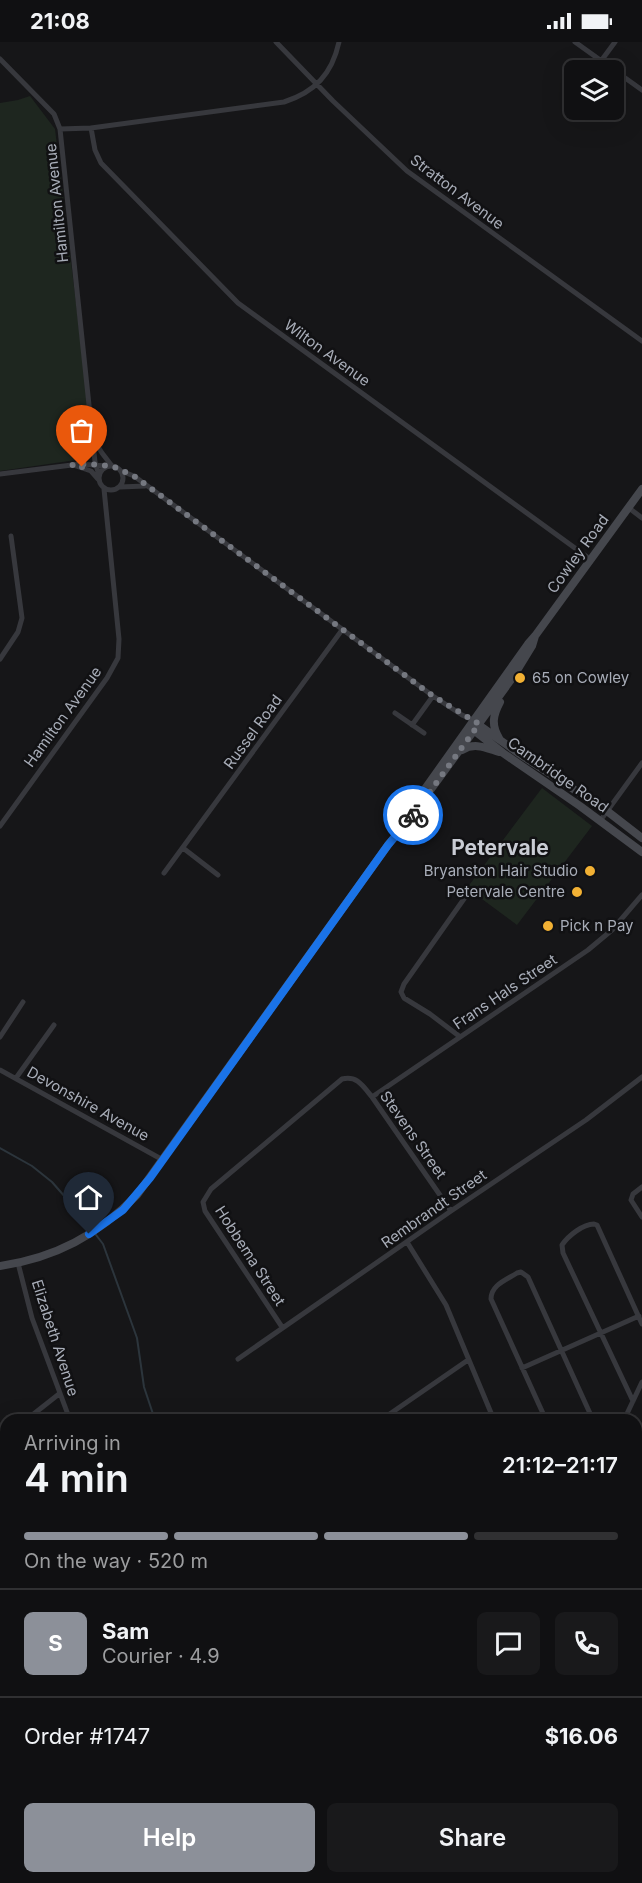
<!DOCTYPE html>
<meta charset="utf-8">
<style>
body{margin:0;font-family:Inter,sans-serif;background:#19191b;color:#f1f3f6;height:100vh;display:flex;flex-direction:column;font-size:22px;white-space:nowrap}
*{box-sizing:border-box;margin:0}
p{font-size:20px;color:#9c9d9f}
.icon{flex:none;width:33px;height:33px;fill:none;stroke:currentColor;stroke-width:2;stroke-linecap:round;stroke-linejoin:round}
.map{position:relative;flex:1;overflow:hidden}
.sheet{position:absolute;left:0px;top:1372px;width:642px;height:470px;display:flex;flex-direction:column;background:#101012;border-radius:18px 18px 0 0;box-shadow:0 6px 24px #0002,0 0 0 2px #303032}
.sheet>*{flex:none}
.buttons{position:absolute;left:564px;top:18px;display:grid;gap:12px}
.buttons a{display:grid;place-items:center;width:60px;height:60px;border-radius:9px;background:#101012;box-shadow:0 6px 24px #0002,0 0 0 2px #303032;font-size:30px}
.pin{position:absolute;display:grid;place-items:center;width:51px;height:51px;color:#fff;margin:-62px -26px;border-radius:50% 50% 50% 0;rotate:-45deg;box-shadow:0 0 6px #0007}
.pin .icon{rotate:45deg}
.courier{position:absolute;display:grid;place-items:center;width:60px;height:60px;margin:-30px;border:4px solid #1a73e8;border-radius:50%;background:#fff;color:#222;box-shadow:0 2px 8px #0007}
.summary em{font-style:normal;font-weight:600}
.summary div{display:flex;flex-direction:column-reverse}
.summary{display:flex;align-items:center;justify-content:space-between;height:102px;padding:0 24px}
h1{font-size:39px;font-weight:600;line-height:45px}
.bar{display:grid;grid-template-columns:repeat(4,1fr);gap:9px 6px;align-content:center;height:72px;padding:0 24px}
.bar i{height:8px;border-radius:4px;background:#303032}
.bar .active{background:#8c9099}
.bar p{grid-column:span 4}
.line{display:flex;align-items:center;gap:15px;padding:0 24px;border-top:2px solid #303032}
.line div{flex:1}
.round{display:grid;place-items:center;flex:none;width:63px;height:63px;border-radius:9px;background:#19191b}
.action{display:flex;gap:12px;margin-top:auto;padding:12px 24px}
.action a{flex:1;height:69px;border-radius:9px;background:#8c9099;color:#fff;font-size:24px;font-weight:600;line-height:69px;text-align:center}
.action a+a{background:#19191b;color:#f1f3f6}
.status{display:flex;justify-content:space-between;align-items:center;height:42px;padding:0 30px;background:#101012;direction:ltr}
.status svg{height:16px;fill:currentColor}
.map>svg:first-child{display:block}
</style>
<div class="status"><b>21:08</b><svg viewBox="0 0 49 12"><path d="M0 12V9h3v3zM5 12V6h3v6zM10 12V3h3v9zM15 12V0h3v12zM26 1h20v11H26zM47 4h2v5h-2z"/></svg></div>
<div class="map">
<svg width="642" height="1841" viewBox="0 0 642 1841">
<rect width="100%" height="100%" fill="#161618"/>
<path fill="#1e261f" d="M30,54L55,87L93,402L87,414L83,417L0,429V61L18,58Z
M542,746L592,784L517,883L467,846Z"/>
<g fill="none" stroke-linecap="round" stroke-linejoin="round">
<path stroke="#2c353c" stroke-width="2" d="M0,1106L32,1124L52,1140L80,1172L103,1202L137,1296L144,1345L155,1378
M545,1836L550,1841"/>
<path stroke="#37383d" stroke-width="5" d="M276,0L333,59L407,129L642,299
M575,0L642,48
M0,17L54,72L60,87L95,420L99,433
M601,19L615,0
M91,86L95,108L101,121L238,261L590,517
M60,87L91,86L284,60C315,50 332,32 339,0
M95,400L102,411L112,424
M99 436a12 12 0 1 1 24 0a12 12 0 1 1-24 0Z
M76,424L91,429L98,437
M121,429L134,434L433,654L462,673L473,678
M0,432L80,422L107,424
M120,445L145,444
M629,466L642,476
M0,617L18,590L22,576L11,494
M395,671L424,691
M412,683L433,654
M600,779L642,721
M0,784L107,636L118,616L119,597L104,447
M183,806L218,833
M164,831L342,588
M459,994L430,972L404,956L401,950L404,942L466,854
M0,995L23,960
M0,1028L163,1118
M16,1036L54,983
M372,1055L588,908L612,888L642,853
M642,1145L633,1152L631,1158L642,1175
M407,1200L446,1263L494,1378
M18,1221L32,1276L70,1378
M282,1285L205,1169L203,1160L211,1147L342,1037C357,1033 363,1044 372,1055L451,1169
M238,1317L451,1169L586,1078L642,1035
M522,1326L639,1274
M633,1359L563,1211L562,1203C568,1194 583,1182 594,1182L597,1183L642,1282
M26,1378L59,1352
M381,1378L468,1318
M546,1378L491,1257C491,1243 506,1238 517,1231L521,1230L528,1235L593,1378
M624,1378L642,1340
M0,1399L6,1394
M0,1567L6,1564
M0,1689L6,1687
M0,1738L6,1742
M361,1836L367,1841
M19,1841L25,1836
M198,1841L204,1836
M426,1841L427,1836"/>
<path stroke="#45474d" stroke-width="8" d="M476,681L521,713L607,769L642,796
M471,686L503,711L580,764L642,810
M499,696C491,683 493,673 500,660
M462,708C475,700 486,706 499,710
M422,751L528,602L535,594L642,447
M0,1224C55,1216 98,1193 137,1153L388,803L407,780L513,635L532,604L535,594"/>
<path stroke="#63666e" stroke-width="10" d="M636,1409L642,1397
M636,1480L642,1463
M469,1841L471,1836
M487,1841L489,1836
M505,1841L507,1836"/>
</g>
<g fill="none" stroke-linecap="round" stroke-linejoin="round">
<path stroke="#757880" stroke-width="6" stroke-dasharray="0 10.8" d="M82,425L72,423L87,422L112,424L134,434L433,654L479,682L413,773"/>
<path stroke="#1a73e8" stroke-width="8" d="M89,1192L123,1168L150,1136L388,803L413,773"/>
</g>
<g fill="#f2b134" stroke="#111113" stroke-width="2">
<circle cx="520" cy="636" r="6"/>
<circle cx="590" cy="829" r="6"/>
<circle cx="577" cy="850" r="6"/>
<circle cx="548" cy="884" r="6"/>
</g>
<g text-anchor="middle" stroke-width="5" stroke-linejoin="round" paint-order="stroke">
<g font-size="15" fill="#a8adb8" stroke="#111113">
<text transform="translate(457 150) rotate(37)" y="5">Stratton Avenue</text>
<text transform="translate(57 161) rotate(-96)" y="5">Hamilton Avenue</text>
<text transform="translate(327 311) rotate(36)" y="5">Wilton Avenue</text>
<text transform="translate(578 512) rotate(-54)" y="5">Cowley Road</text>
<text transform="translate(63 675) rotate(-54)" y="5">Hamilton Avenue</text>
<text transform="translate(253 690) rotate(-54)" y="5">Russel Road</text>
<text transform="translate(558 733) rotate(35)" y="5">Cambridge Road</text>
<text transform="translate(505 950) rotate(-34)" y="5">Frans Hals Street</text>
<text transform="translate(88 1062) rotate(29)" y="5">Devonshire Avenue</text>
<text transform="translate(413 1093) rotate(55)" y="5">Stevens Street</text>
<text transform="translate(434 1167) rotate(-35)" y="5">Rembrandt Street</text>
<text transform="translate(250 1214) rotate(57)" y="5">Hobbema Street</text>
<text transform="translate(55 1296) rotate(72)" y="5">Elizabeth Avenue</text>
</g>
<g font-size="15" fill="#a8adb8" stroke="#111113" text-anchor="start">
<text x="532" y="641">65 on Cowley</text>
<text x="578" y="834" text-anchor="end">Bryanston Hair Studio</text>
<text x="565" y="855" text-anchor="end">Petervale Centre</text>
<text x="560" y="889">Pick n Pay</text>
</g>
<g font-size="21" font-weight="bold" fill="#c9ccd4" stroke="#111113">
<text x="500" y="813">Petervale</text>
</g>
</g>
</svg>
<div class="buttons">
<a><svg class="icon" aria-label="layers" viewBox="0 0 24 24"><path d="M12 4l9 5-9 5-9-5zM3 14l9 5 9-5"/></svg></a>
</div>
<div class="pin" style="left:82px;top:425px;background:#ea580c"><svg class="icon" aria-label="bag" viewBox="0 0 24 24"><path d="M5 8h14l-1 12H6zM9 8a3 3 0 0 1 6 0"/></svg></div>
<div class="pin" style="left:89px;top:1192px;background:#1f2937"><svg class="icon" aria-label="home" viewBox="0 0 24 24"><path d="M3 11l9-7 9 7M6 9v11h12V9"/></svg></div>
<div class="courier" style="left:413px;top:773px"><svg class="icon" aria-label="bike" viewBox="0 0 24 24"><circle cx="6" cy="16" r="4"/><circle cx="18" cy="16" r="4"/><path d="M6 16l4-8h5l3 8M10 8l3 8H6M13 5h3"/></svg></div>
<section class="sheet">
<div class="summary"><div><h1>4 min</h1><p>Arriving in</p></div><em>21:12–21:17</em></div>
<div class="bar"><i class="active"></i><i class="active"></i><i class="active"></i><i></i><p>On the way · 520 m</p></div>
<div class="line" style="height:108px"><b class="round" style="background:#8c9099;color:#fff">S</b><div><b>Sam</b><p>Courier · 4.9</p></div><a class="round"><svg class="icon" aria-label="chat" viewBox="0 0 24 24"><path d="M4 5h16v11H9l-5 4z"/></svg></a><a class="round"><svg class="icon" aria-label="phone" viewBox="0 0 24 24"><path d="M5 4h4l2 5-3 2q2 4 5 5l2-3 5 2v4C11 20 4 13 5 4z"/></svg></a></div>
<div class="line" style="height:78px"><div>Order #1747</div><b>$16.06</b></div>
<div class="action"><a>Help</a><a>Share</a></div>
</section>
</div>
